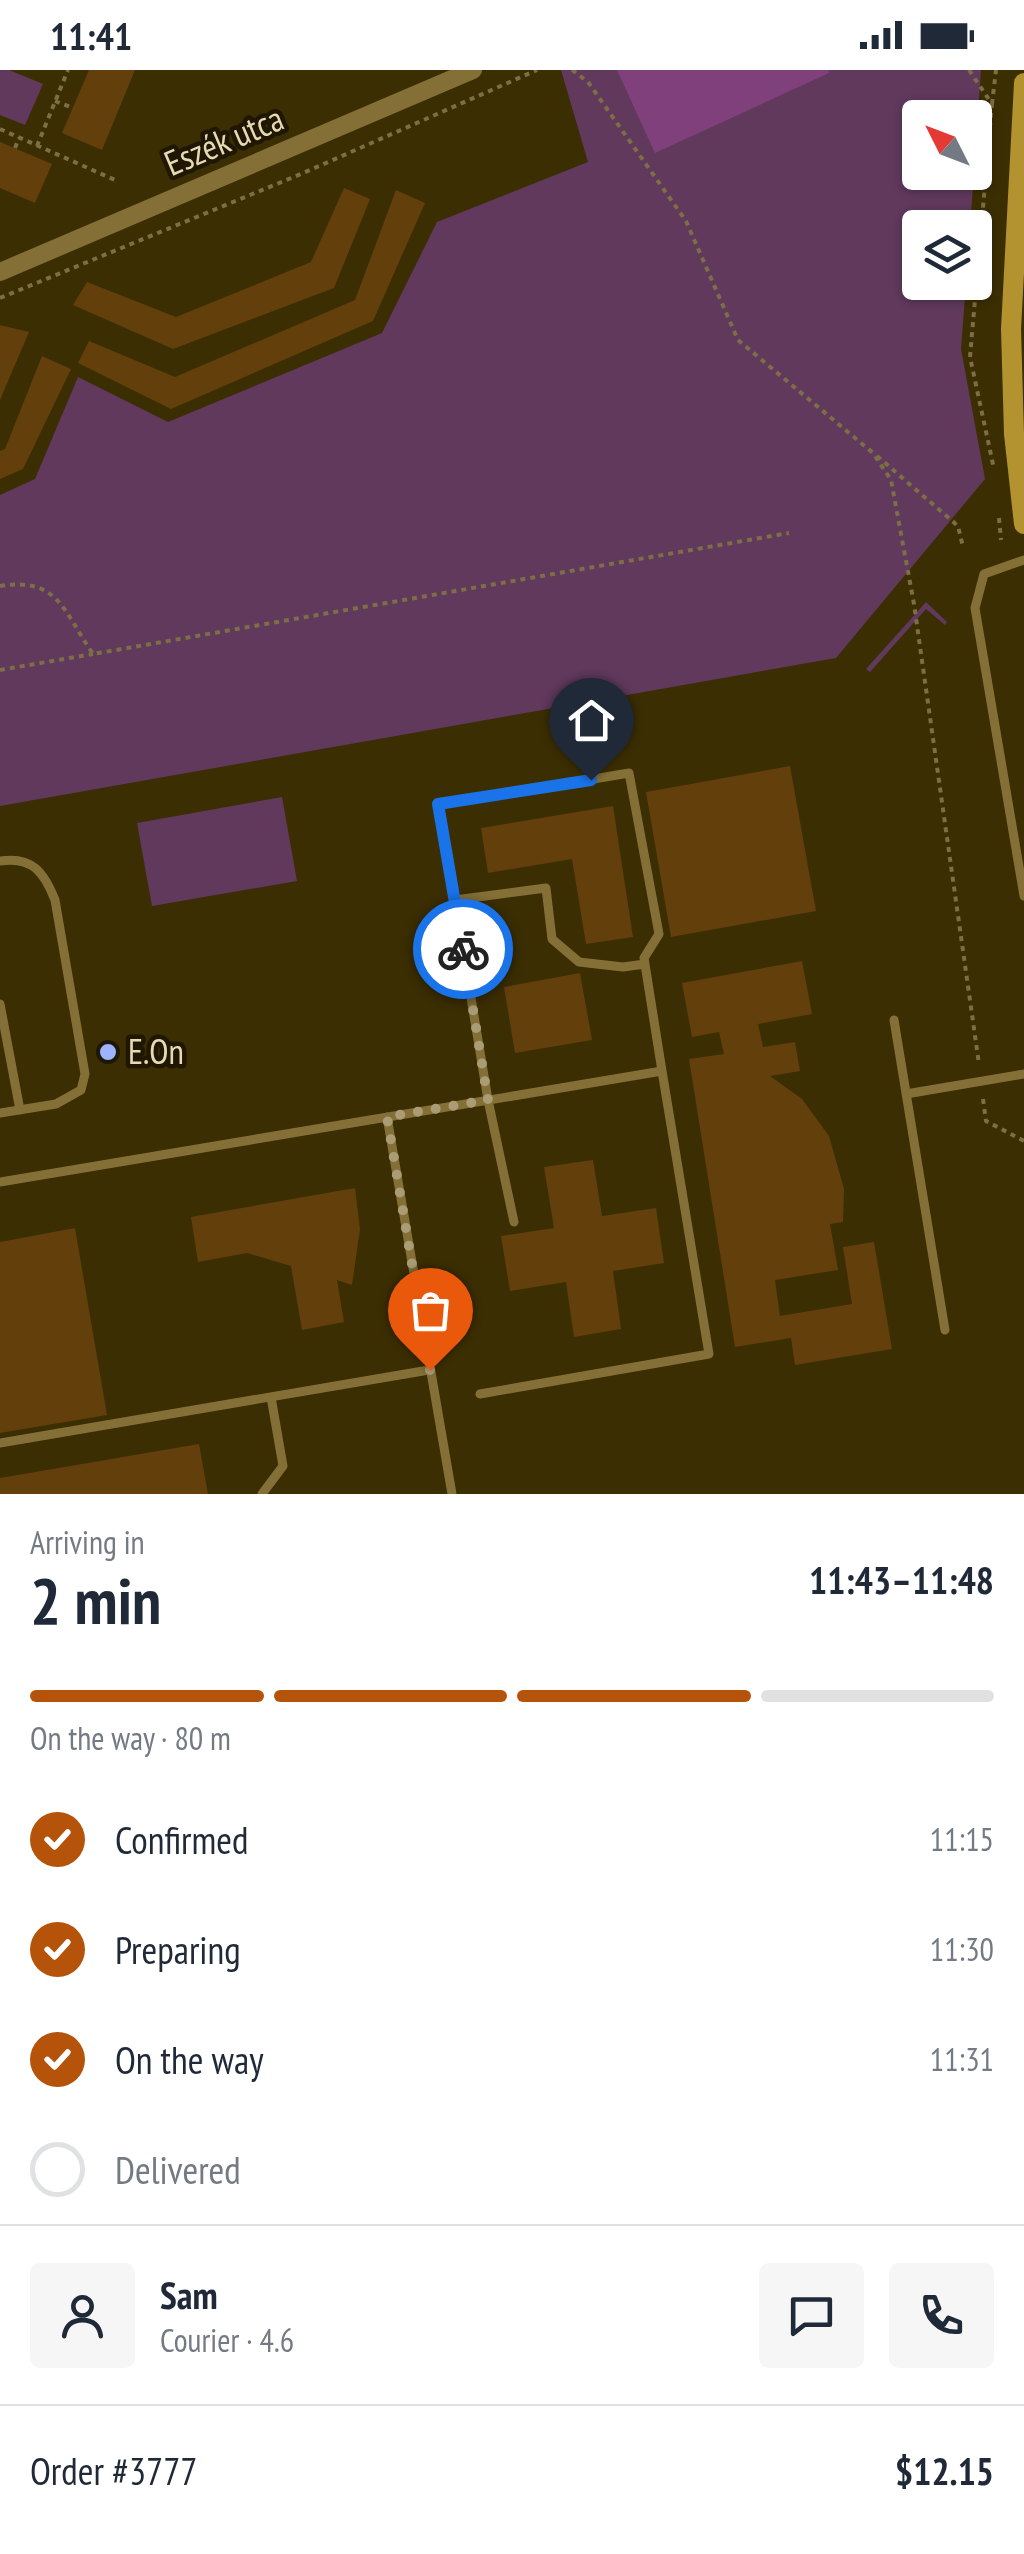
<!DOCTYPE html>
<meta charset="utf-8">
<style>
body{margin:0;font-family:"PT Sans Narrow",sans-serif;background:#f6f6f7;color:#1f2937;height:100vh;display:flex;flex-direction:column;font-size:38px;white-space:nowrap}
*{box-sizing:border-box;margin:0}
p{font-size:32px;color:#747a83}
.icon{flex:none;width:55px;height:55px;fill:none;stroke:currentColor;stroke-width:2;stroke-linecap:round;stroke-linejoin:round}
.map{position:relative;height:1424px;overflow:hidden}
.panel{display:flex;flex-direction:column;background:#fff;flex:1}
.panel>*{flex:none}
.needle{width:65px;rotate:312deg}
.fabs{position:absolute;left:902px;top:30px;display:grid;gap:20px}
.fabs a{display:grid;place-items:center;width:90px;height:90px;border-radius:10px;background:#fff;box-shadow:0 2px 8px #0004;font-size:50px}
.pin{position:absolute;display:grid;place-items:center;width:85px;height:85px;color:#fff;margin:-102px -42px;border-radius:50% 50% 50% 0;rotate:-45deg;box-shadow:0 0 10px #0007}
.pin .icon{rotate:45deg}
.courier{position:absolute;display:grid;place-items:center;width:100px;height:100px;margin:-50px;border:8px solid #1a73e8;border-radius:50%;background:#fff;color:#222;box-shadow:0 2px 12px #0007}
.overview em{font-style:normal;font-weight:800}
.overview div{display:flex;flex-direction:column-reverse}
.overview{display:flex;align-items:center;justify-content:space-between;height:170px;padding:0 30px}
h1{font-size:65px;font-weight:800;line-height:75px}
.bar{display:grid;grid-template-columns:repeat(4,1fr);gap:15px 10px;align-content:center;height:120px;padding:0 30px}
.bar i{height:12px;border-radius:8px;background:#e0e1e3}
.bar .current{background:#b45309}
.bar p{grid-column:span 4}
.line{display:flex;align-items:center;gap:25px;padding:0 30px;border-top:2px solid #e0e1e3}
.line div{flex:1}
.round{display:grid;place-items:center;flex:none;width:105px;height:105px;border-radius:10px;background:#f6f6f7}
ol{padding:0 30px;list-style:none}
li{display:flex;align-items:center;gap:30px;height:110px}
li p{margin-inline-start:auto}
li .icon{padding:10px;border-radius:50%;background:#b45309;color:#fff;stroke-width:4}
li:last-child{color:#747a83}
li i{width:55px;height:55px;border:5px solid #e0e1e3;border-radius:50%}
.status{display:flex;justify-content:space-between;align-items:center;height:70px;padding:0 50px;background:#fff;direction:ltr}
.status svg{height:28px;fill:currentColor}
.map>svg:first-child{display:block}
</style>
<div class="status"><b>11:41</b><svg viewBox="0 0 49 12"><path d="M0 12V9h3v3zM5 12V6h3v6zM10 12V3h3v9zM15 12V0h3v12zM26 1h20v11H26zM47 4h2v5h-2z"/></svg></div>
<div class="map">
<svg width="1024" height="1424" viewBox="0 0 1024 1424">
<rect width="100%" height="100%" fill="#3c2e03"/>
<path fill="#60395d" d="M0,0H9L43,14L25,55L0,45Z
M561,0H981L975,85V48H920V102L974,103L970,157L920,158V212L966,213L961,279L985,409L836,588L0,736V425L35,409L78,307L168,352L382,263L437,152L588,92Z
M926,532L947,552L945,555L926,539L870,602L866,599Z
M282,727L297,811L152,836L137,753Z"/>
<path fill="#80407b" d="M617,0H828L829,3L655,83Z"/>
<path fill="#633f0b" d="M89,0H135L102,80L62,63Z
M0,72L52,94L35,133L0,118Z
M344,118L370,129L334,218L173,279L73,235L87,212L176,247L311,192Z
M396,120L425,133L373,251L171,339L78,293L89,271L175,307L355,230Z
M0,255L29,262L0,330Z
M42,286L71,299L23,399L0,409V381L5,379Z
M790,696L816,841L671,867L646,722Z
M613,736L633,867L586,874L572,789L488,803L481,758Z
M802,891L812,944L758,954L763,977L795,972L800,1001L770,1006L802,1029L829,1066L844,1119L843,1152L830,1154L838,1200L775,1210L780,1246L852,1234L843,1177L874,1172L892,1279L795,1295L791,1268L735,1277L689,989L724,984L719,962L692,967L682,913Z
M580,903L592,970L515,983L504,917Z
M593,1090L602,1146L656,1138L664,1193L613,1201L621,1259L574,1267L566,1212L510,1221L501,1166L554,1158L544,1097Z
M355,1118L360,1159L352,1215L337,1210L344,1252L302,1260L291,1196L247,1183L198,1192L191,1147Z
M75,1158L107,1345L0,1363V1172Z
M199,1374L208,1424H0V1408Z"/>
<g fill="none" stroke-linecap="round" stroke-linejoin="round">
<path stroke="#7c6e45" stroke-width="4" stroke-dasharray="5 5" stroke-linecap="butt" d="M572,0L588,12L686,151L738,270L873,383L891,410L914,534L979,994
M969,0L992,34L970,287L994,399
M55,31L73,38
M992,34L996,0
M0,59L115,110
M37,76L68,0
M15,78L19,68
M0,228L301,104L537,0
M877,386L958,456L963,477
M999,448L1001,470
M0,516C59,507 63,541 93,584L789,463
M0,600L93,584
M983,1029L986,1051L1024,1071"/>
<path stroke="#847037" stroke-width="9" d="M1024,490L984,504L975,538L1024,826
M0,791C32,786 44,802 55,830L85,1004L81,1020L56,1034L0,1043
M455,830L546,818L552,869L579,892L623,897L645,894
M0,934L20,1040
M894,950L945,1260
M906,1024L1024,1004
M387,1047L452,1424
M0,1112L662,1001L709,1284L480,1324
M514,1152L488,1030L439,735L629,703L659,864L644,888L662,1001
M0,1373L429,1300
M262,1424L283,1396L271,1327"/>
<path stroke="#847037" stroke-width="18" d="M0,202L473,0"/>
<path stroke="#b3932f" stroke-width="20" d="M1024,13L1011,259L1014,364L1024,454"/>
</g>
<g fill="none" stroke-linecap="round" stroke-linejoin="round">
<path stroke="#aa9d76" stroke-width="10" stroke-dasharray="0 18" d="M430,1300L387,1047L488,1030L463,879"/>
<path stroke="#1a73e8" stroke-width="12" d="M463,879L438,734L591,710"/>
</g>
<circle fill="#9db4fd" stroke="#1f1701" stroke-width="4" cx="108" cy="982" r="10"/>
<g text-anchor="middle" stroke-width="9" stroke-linejoin="round" paint-order="stroke">
<g font-size="35" fill="#e6d9b4" stroke="#1f1701">
<text transform="translate(224 71) rotate(-23)" y="12">Eszék utca</text>
</g>
<g font-size="35" fill="#e6d9b4" stroke="#1f1701" text-anchor="start">
<text x="128" y="994">E.On</text>
</g>
</g>
</svg>
<div class="fabs">
<a><svg class="needle" viewBox="-14 -14 28 28"><path d="M0-13l5 13h-10z" fill="#e53935"/><path d="M0 13l5-13h-10z" fill="#747a83"/></svg></a>
<a><svg class="icon" aria-label="layers" viewBox="0 0 24 24"><path d="M12 4l9 5-9 5-9-5zM3 14l9 5 9-5"/></svg></a>
</div>
<div class="pin" style="left:430px;top:1300px;background:#ea580c"><svg class="icon" aria-label="bag" viewBox="0 0 24 24"><path d="M5 8h14l-1 12H6zM9 8a3 3 0 0 1 6 0"/></svg></div>
<div class="pin" style="left:591px;top:710px;background:#1f2937"><svg class="icon" aria-label="home" viewBox="0 0 24 24"><path d="M3 11l9-7 9 7M6 9v11h12V9"/></svg></div>
<div class="courier" style="left:463px;top:879px"><svg class="icon" aria-label="bike" viewBox="0 0 24 24"><circle cx="6" cy="16" r="4"/><circle cx="18" cy="16" r="4"/><path d="M6 16l4-8h5l3 8M10 8l3 8H6M13 5h3"/></svg></div>
</div>
<section class="panel">
<div class="overview"><div><h1>2 min</h1><p>Arriving in</p></div><em>11:43–11:48</em></div>
<div class="bar"><i class="current"></i><i class="current"></i><i class="current"></i><i></i><p>On the way · 80 m</p></div>
<ol>
<li><svg class="icon" aria-label="check" viewBox="0 0 24 24"><path d="M5 12l5 5 9-10"/></svg>Confirmed<p>11:15</p></li>
<li><svg class="icon" aria-label="check" viewBox="0 0 24 24"><path d="M5 12l5 5 9-10"/></svg>Preparing<p>11:30</p></li>
<li><svg class="icon" aria-label="check" viewBox="0 0 24 24"><path d="M5 12l5 5 9-10"/></svg>On the way<p>11:31</p></li>
<li><i></i>Delivered</li>
</ol>
<div class="line" style="height:180px"><a class="round"><svg class="icon" aria-label="person" viewBox="0 0 24 24"><circle cx="12" cy="8" r="4"/><path d="M4 21q1-7 8-7t8 7"/></svg></a><div><b>Sam</b><p>Courier · 4.6</p></div><a class="round"><svg class="icon" aria-label="chat" viewBox="0 0 24 24"><path d="M4 5h16v11H9l-5 4z"/></svg></a><a class="round"><svg class="icon" aria-label="phone" viewBox="0 0 24 24"><path d="M5 4h4l2 5-3 2q2 4 5 5l2-3 5 2v4C11 20 4 13 5 4z"/></svg></a></div>
<div class="line" style="height:130px"><div>Order #3777</div><b>$12.15</b></div>
</section>
